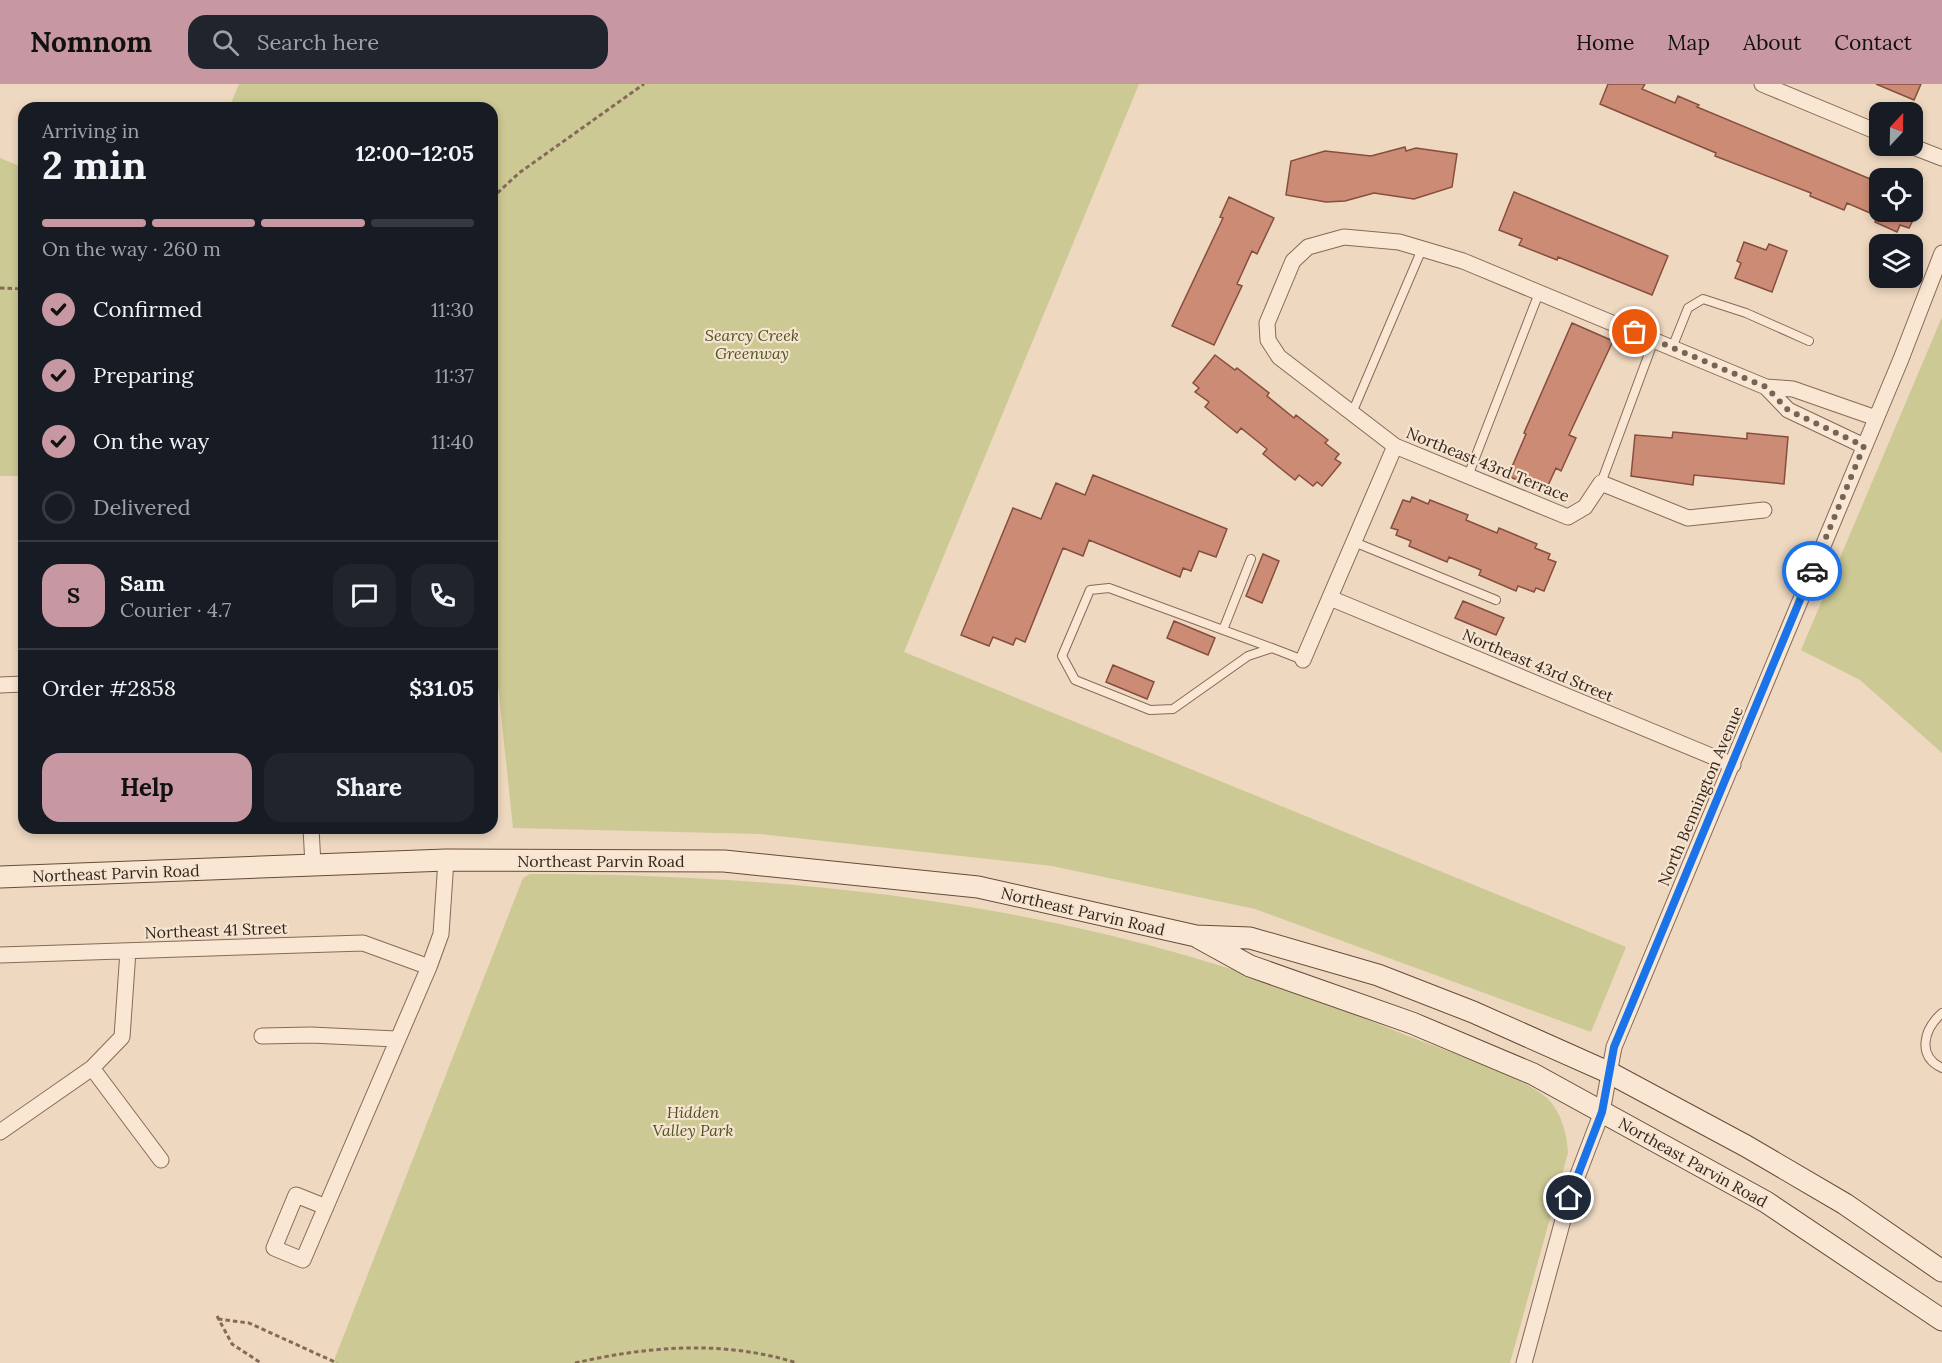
<!DOCTYPE html>
<meta charset="utf-8">
<style>
body{margin:0;font-family:Lora,serif;background:#20242c;color:#f1f3f6;height:100vh;display:flex;flex-direction:column;font-size:22px;white-space:nowrap}
*{box-sizing:border-box;margin:0}
p{font-size:20px;color:#9ea1a6}
.icon{flex:none;width:33px;height:33px;fill:none;stroke:currentColor;stroke-width:2;stroke-linecap:round;stroke-linejoin:round}
.map{position:relative;flex:1;overflow:hidden}
.drawer{position:absolute;left:18px;top:18px;width:480px;height:732px;display:flex;flex-direction:column;background:#171b24;border-radius:18px;box-shadow:0 3px 9px #0003}
.drawer>*{flex:none}
.needle{width:39px;rotate:22deg}
.buttons{position:absolute;left:1869px;top:18px;display:grid;gap:12px}
.buttons a{display:grid;place-items:center;width:54px;height:54px;border-radius:12px;background:#171b24;box-shadow:0 3px 9px #0003;font-size:30px}
.pin{position:absolute;display:grid;place-items:center;width:51px;height:51px;color:#fff;margin:-26px;border:3px solid #fff;border-radius:50%;box-shadow:0 2px 6px #0007}
.courier{position:absolute;display:grid;place-items:center;width:60px;height:60px;margin:-30px;border:4px solid #1a73e8;border-radius:50%;background:#fff;color:#222;box-shadow:0 2px 8px #0007}
.overview em{font-style:normal;font-weight:700}
.overview div{display:flex;flex-direction:column-reverse}
.overview{display:flex;align-items:center;justify-content:space-between;height:102px;padding:0 24px}
h1{font-size:39px;font-weight:700;line-height:45px}
.bar{display:grid;grid-template-columns:repeat(4,1fr);gap:9px 6px;align-content:center;height:72px;padding:0 24px}
.bar i{height:8px;border-radius:4px;background:#363941}
.bar .current{background:#c898a2}
.bar p{grid-column:span 4}
.line{display:flex;align-items:center;gap:15px;padding:0 24px;border-top:2px solid #363941}
.line div{flex:1}
.round{display:grid;place-items:center;flex:none;width:63px;height:63px;border-radius:18px;background:#20242c}
ol{padding:0 24px;list-style:none}
li{display:flex;align-items:center;gap:18px;height:66px}
li p{margin-inline-start:auto}
li .icon{padding:6px;border-radius:50%;background:#c898a2;color:#111;stroke-width:4}
li:last-child{color:#9ea1a6}
li i{width:33px;height:33px;border:3px solid #363941;border-radius:50%}
.action{display:flex;gap:12px;margin-top:auto;padding:12px 24px}
.action a{flex:1;height:69px;border-radius:18px;background:#c898a2;color:#111;font-size:24px;font-weight:700;line-height:69px;text-align:center}
.action a+a{background:#20242c;color:#f1f3f6}
header{display:flex;align-items:center;gap:36px;box-sizing:border-box;height:84px;padding:0 30px;background:#c898a2;color:#111}
header strong{font-size:28px}
nav{display:flex;gap:33px;margin-inline-start:auto;font-size:21px}
.search{width:420px;height:54px;background:#20242c;display:flex;align-items:center;gap:15px;box-sizing:border-box;padding:0 21px;border-radius:18px;color:#9ea1a6;font-size:22px}
.map>svg:first-child{display:block}
</style>
<header>
<strong>Nomnom</strong>
<div class="search"><svg class="icon" aria-label="search" viewBox="0 0 24 24"><circle cx="10" cy="10" r="6"/><path d="M15 15l6 6"/></svg>Search here</div>
<nav><a>Home</a><a>Map</a><a>About</a><a>Contact</a></nav>
</header>
<div class="map">
<svg width="1942" height="1279" viewBox="0 0 1942 1279">
<rect width="100%" height="100%" fill="#eed8c0"/>
<path fill="#ccc994" d="M239,0H1139L904,568L1626,863L1591,948L1255,825L1052,782L759,750L513,744L492,545V24H229Z
M0,74L24,84V392H0Z
M1942,233V669L1860,596L1801,566Z
M530,790C754,790 982,811 1198,875C1269,895 1340,925 1408,952C1439,964 1531,995 1550,1017C1562,1031 1567,1051 1568,1069L1510,1279H333L523,794Z"/>
<path fill="#cc8b75" stroke="#864e3e" stroke-width="1.5" d="M1608,0H1645L1642,5L1675,19L1678,12L1699,21L1697,23L1880,99V128H1917L1909,144L1900,141L1897,148L1875,138L1877,132L1847,119L1844,126L1810,112L1811,109L1715,72L1716,69L1600,20Z
M1876,0H1921L1914,16Z
M1405,63L1406,67L1416,64L1457,70L1452,103L1414,115L1374,109L1345,117L1326,118L1286,111L1291,77L1325,67L1371,72Z
M1514,108L1668,172L1652,211L1558,173L1557,176L1519,161L1522,155L1499,146Z
M1229,113L1274,134L1257,170L1252,167L1237,200L1242,202L1214,261L1172,242L1223,134L1220,133Z
M1744,158L1766,166L1769,160L1787,167L1772,208L1735,194L1741,179L1737,177Z
M1572,239L1613,257L1569,351L1576,354L1561,387L1556,384L1545,408L1508,392L1526,350L1524,349Z
M1215,271L1235,286L1237,284L1269,309L1267,312L1294,334L1296,331L1328,356L1325,359L1339,370L1335,375L1341,379L1322,402L1317,398L1313,402L1299,391L1295,396L1263,370L1267,365L1241,344L1237,349L1205,323L1209,318L1195,308L1199,304L1193,299Z
M1673,348L1747,355V349L1788,353L1784,400L1694,391L1693,401L1631,392L1635,351L1672,354Z
M1093,391L1227,445L1216,473L1199,467L1191,487L1183,484L1180,493L1089,456L1083,472L1063,464L1025,558L1016,554L1013,561L993,553L989,562L961,551L1013,424L1041,435L1056,399L1085,411Z
M1412,413L1428,420L1430,416L1468,431L1466,436L1497,449L1499,444L1537,460L1535,464L1550,470L1548,475L1556,478L1544,507L1536,504L1534,508L1518,502L1516,507L1479,491L1481,486L1449,473L1447,478L1409,462L1411,457L1396,451L1398,446L1391,444L1403,416L1410,418Z
M1263,470L1279,477L1262,519L1246,512Z
M1463,517L1504,534L1496,551L1455,534Z
M1174,537L1215,554L1208,571L1167,554Z
M1113,581L1154,598L1147,615L1106,598Z"/>
<g fill="none" stroke-linecap="round" stroke-linejoin="round">
<defs>
<path id="service" d="M1672,264L1688,224L1703,215L1746,229L1809,257
M1352,329L1422,165
M1468,392L1539,209
M1601,399L1654,256
M1354,458L1496,516
M1223,546L1251,475
M1272,564L1109,504L1090,506L1062,572L1075,596L1150,626L1173,625L1248,572L1272,564L1303,576
M1942,929C1923,946 1917,972 1942,984"/>
<path id="minor" d="M1762,0L1880,49
M1911,62L1942,74
M1766,303L1788,326L1864,362
M1764,426L1688,434L1601,399L1585,423L1568,433L1395,362L1279,273L1268,256L1267,239L1293,177L1308,163L1344,153L1399,158L1463,177L1766,303L1793,305L1876,334
M1330,514L1733,681
M1303,576L1395,362
M0,601L24,600
M311,744L313,781
M0,871L363,859L429,883
M262,952L311,951L396,955
M92,984L161,1076
M0,1048L92,984L122,953L128,867
M326,1123L296,1111L274,1164L303,1176L429,883L441,850L446,776
M1524,1279L1569,1114L1602,1028L1614,963L1901,275L1942,169"/>
<path id="secondary" d="M0,793L446,776L724,777L978,803L1196,852L1250,854L1378,891L1473,928L1610,989L1746,1062L1845,1120L1942,1187
M1199,854L1250,882L1412,939L1533,990L1766,1118L1942,1236"/>
</defs>
<use href="#service" stroke="#876958" stroke-width="10"/>
<use href="#minor" stroke="#876958" stroke-width="17"/>
<use href="#secondary" stroke="#684a3b" stroke-width="23"/>
<path stroke="#876958" stroke-width="3" stroke-dasharray="4.5 3" stroke-linecap="butt" d="M492,114L519,89L644,0
M0,204L24,205
M217,1232L232,1260L261,1279
M218,1235L249,1239L337,1279
M575,1279C649,1262 724,1256 797,1279"/>
<use href="#service" stroke="#f9e7d3" stroke-width="8"/>
<use href="#minor" stroke="#f9e7d3" stroke-width="15"/>
<use href="#secondary" stroke="#f9e7d3" stroke-width="21"/>
</g>
<g fill="none" stroke-linecap="round" stroke-linejoin="round">
<path stroke="#766455" stroke-width="6" stroke-dasharray="0 10.8" d="M1635,248L1766,303L1788,326L1864,362L1812,487"/>
<path stroke="#1a73e8" stroke-width="8" d="M1569,1114L1602,1028L1614,963L1812,487"/>
</g>
<g text-anchor="middle" stroke-width="4.5" stroke-linejoin="round" paint-order="stroke">
<g font-size="16" font-style="italic" fill="#4f5323" stroke="#f5e4cf">
<text x="752" y="257">Searcy Creek<tspan x="752" dy="18">Greenway</tspan></text>
<text x="693" y="1034">Hidden<tspan x="693" dy="18">Valley Park</tspan></text>
</g>
<g font-size="16" fill="#36251c" stroke="#f5e4cf">
<text transform="translate(1488 380) rotate(22)" y="6">Northeast 43rd Terrace</text>
<text transform="translate(1538 581) rotate(23)" y="6">Northeast 43rd Street</text>
<text transform="translate(1700 712) rotate(-67)" y="6">North Bennington Avenue</text>
<text x="601" y="783">Northeast Parvin Road</text>
<text transform="translate(116 789) rotate(-2)" y="6">Northeast Parvin Road</text>
<text transform="translate(1083 827) rotate(13)" y="6">Northeast Parvin Road</text>
<text transform="translate(216 846) rotate(-2)" y="6">Northeast 41 Street</text>
<text transform="translate(1693 1078) rotate(29)" y="6">Northeast Parvin Road</text>
</g>
</g>
</svg>
<div class="buttons">
<a><svg class="needle" viewBox="-14 -14 28 28"><path d="M0-13l5 13h-10z" fill="#e53935"/><path d="M0 13l5-13h-10z" fill="#9ea1a6"/></svg></a>
<a><svg class="icon" aria-label="locate" viewBox="0 0 24 24"><circle cx="12" cy="12" r="6"/><path d="M12 2v4M12 18v4M2 12h4M18 12h4"/></svg></a>
<a><svg class="icon" aria-label="layers" viewBox="0 0 24 24"><path d="M12 4l9 5-9 5-9-5zM3 14l9 5 9-5"/></svg></a>
</div>
<div class="pin" style="left:1635px;top:248px;background:#ea580c"><svg class="icon" aria-label="bag" viewBox="0 0 24 24"><path d="M5 8h14l-1 12H6zM9 8a3 3 0 0 1 6 0"/></svg></div>
<div class="pin" style="left:1569px;top:1114px;background:#1f2937"><svg class="icon" aria-label="home" viewBox="0 0 24 24"><path d="M3 11l9-7 9 7M6 9v11h12V9"/></svg></div>
<div class="courier" style="left:1812px;top:487px"><svg class="icon" aria-label="car" viewBox="0 0 24 24"><path d="M5 17H2v-5l4-1 3-4h7l3 4 3 1v5h-3M9 17h6M6 11h13"/><circle cx="7" cy="17" r="2"/><circle cx="17" cy="17" r="2"/></svg></div>
<section class="drawer">
<div class="overview"><div><h1>2 min</h1><p>Arriving in</p></div><em>12:00–12:05</em></div>
<div class="bar"><i class="current"></i><i class="current"></i><i class="current"></i><i></i><p>On the way · 260 m</p></div>
<ol>
<li><svg class="icon" aria-label="check" viewBox="0 0 24 24"><path d="M5 12l5 5 9-10"/></svg>Confirmed<p>11:30</p></li>
<li><svg class="icon" aria-label="check" viewBox="0 0 24 24"><path d="M5 12l5 5 9-10"/></svg>Preparing<p>11:37</p></li>
<li><svg class="icon" aria-label="check" viewBox="0 0 24 24"><path d="M5 12l5 5 9-10"/></svg>On the way<p>11:40</p></li>
<li><i></i>Delivered</li>
</ol>
<div class="line" style="height:108px"><b class="round" style="background:#c898a2;color:#111">S</b><div><b>Sam</b><p>Courier · 4.7</p></div><a class="round"><svg class="icon" aria-label="chat" viewBox="0 0 24 24"><path d="M4 5h16v11H9l-5 4z"/></svg></a><a class="round"><svg class="icon" aria-label="phone" viewBox="0 0 24 24"><path d="M5 4h4l2 5-3 2q2 4 5 5l2-3 5 2v4C11 20 4 13 5 4z"/></svg></a></div>
<div class="line" style="height:78px"><div>Order #2858</div><b>$31.05</b></div>
<div class="action"><a>Help</a><a>Share</a></div>
</section>
</div>
